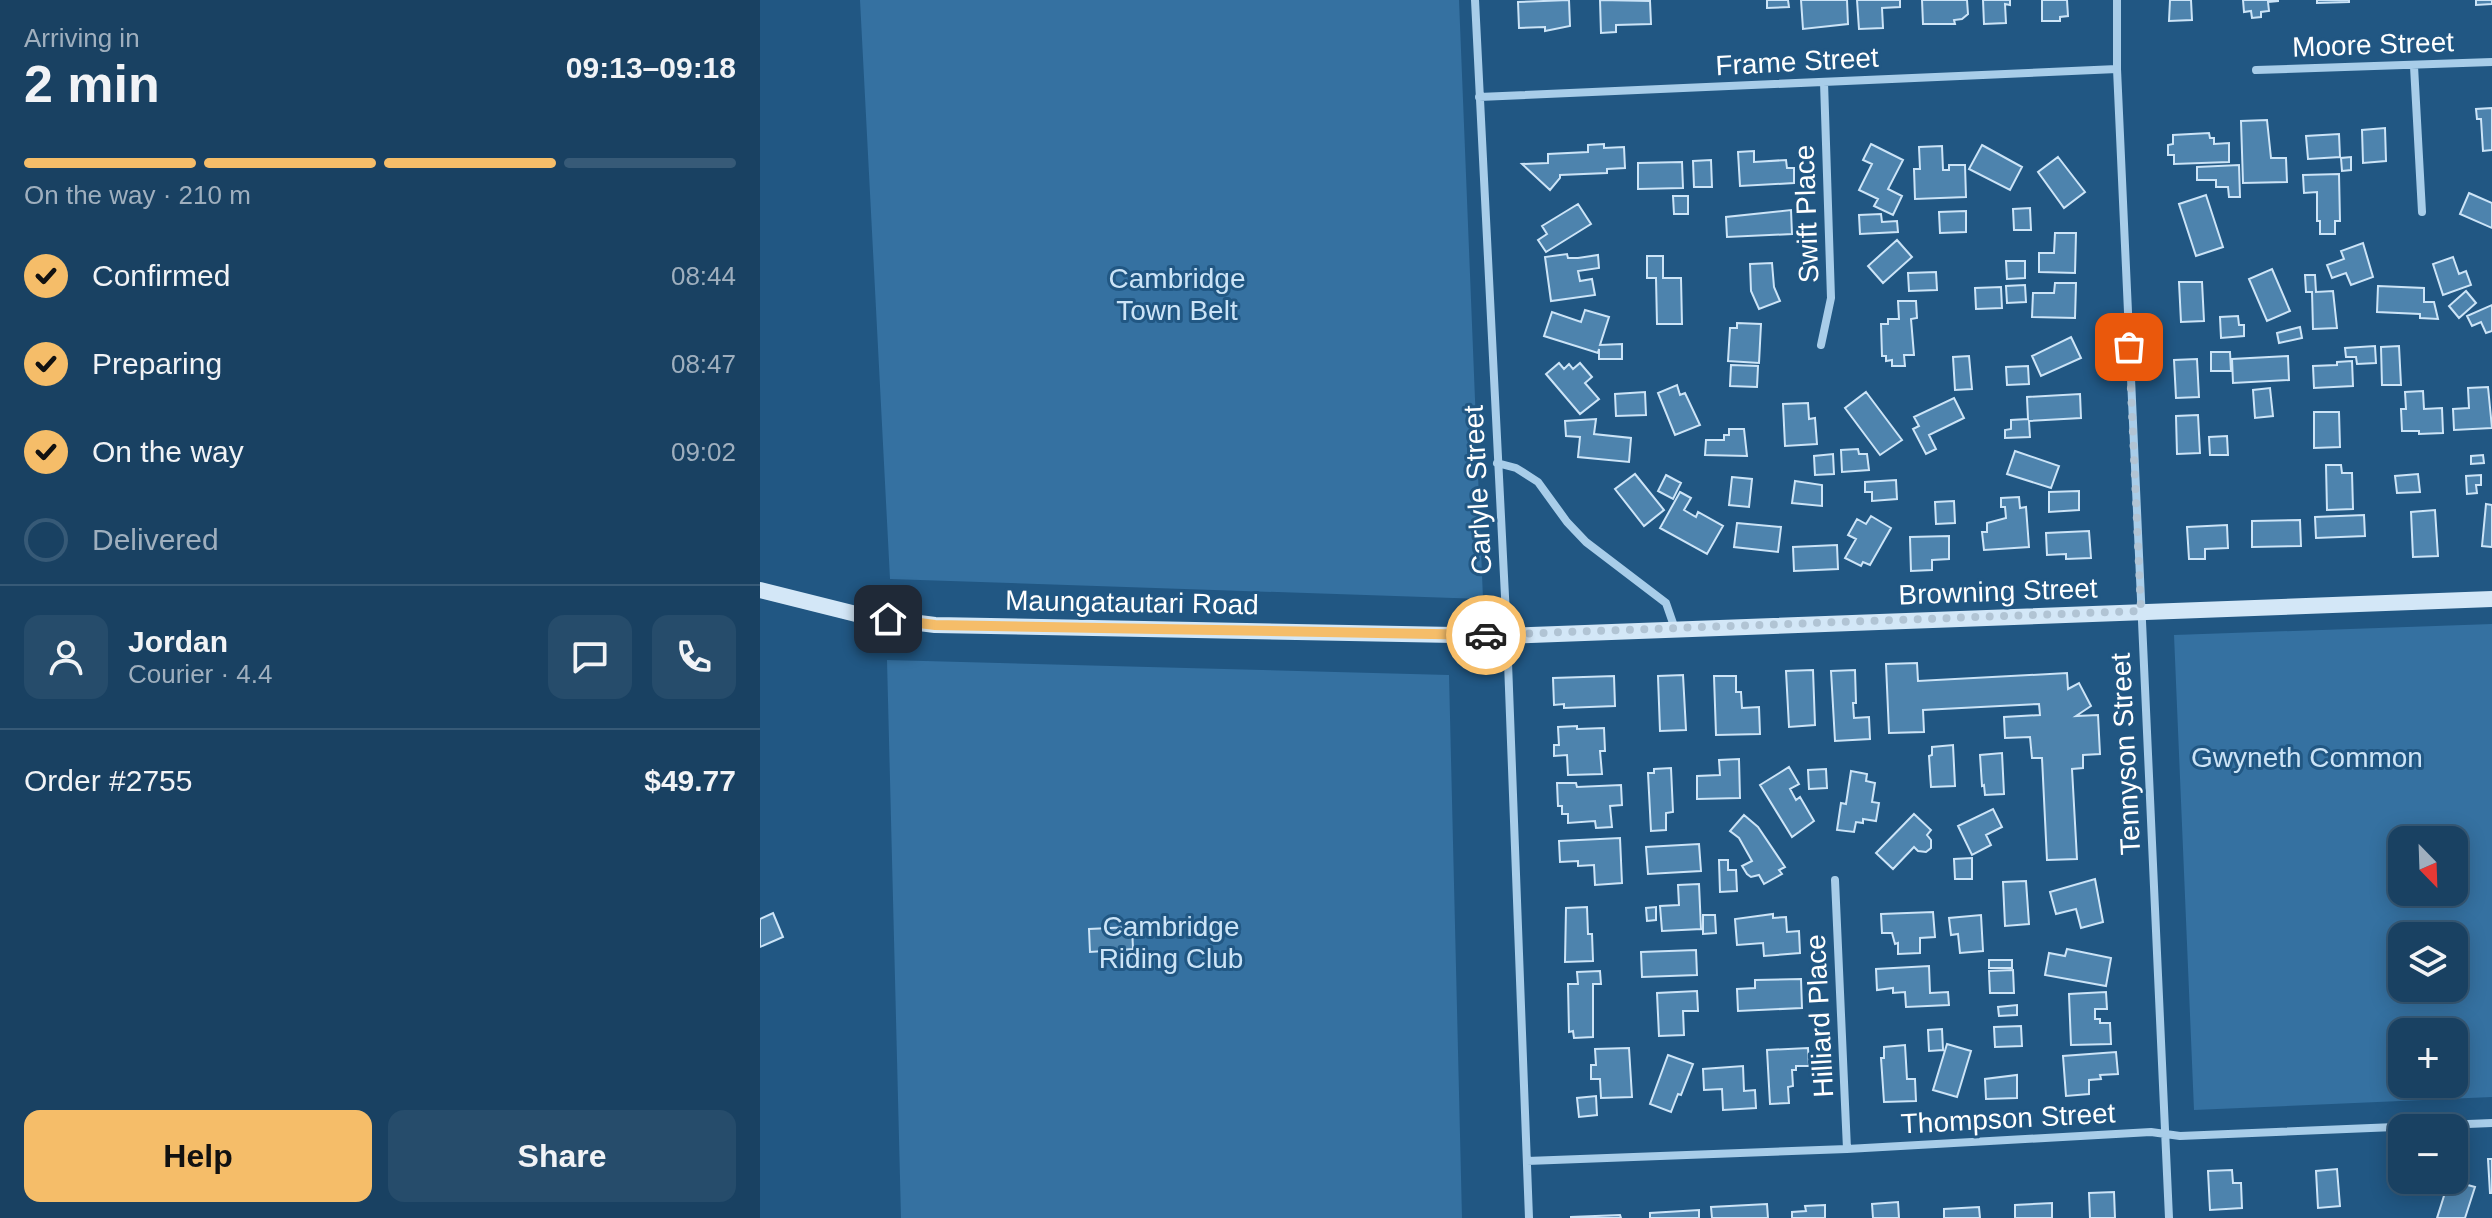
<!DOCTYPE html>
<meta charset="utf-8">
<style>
body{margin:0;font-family:Helvetica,sans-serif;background:#264c6b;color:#f1f3f6;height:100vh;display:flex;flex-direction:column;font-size:30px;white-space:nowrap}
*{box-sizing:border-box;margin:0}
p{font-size:26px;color:#9fafbe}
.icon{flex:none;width:44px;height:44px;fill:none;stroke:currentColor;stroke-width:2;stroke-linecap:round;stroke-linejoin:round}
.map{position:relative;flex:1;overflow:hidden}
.drawer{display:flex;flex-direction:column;background:#194162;width:760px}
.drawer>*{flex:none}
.needle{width:52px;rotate:157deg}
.fabs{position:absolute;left:1628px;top:826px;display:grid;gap:16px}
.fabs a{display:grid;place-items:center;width:80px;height:80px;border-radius:16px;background:#194162;box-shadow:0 4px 20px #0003,0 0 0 2px #375a77;font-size:40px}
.pin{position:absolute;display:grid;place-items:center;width:68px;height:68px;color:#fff;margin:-34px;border-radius:16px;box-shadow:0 4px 12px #0006}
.courier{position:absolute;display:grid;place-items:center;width:80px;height:80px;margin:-40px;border:6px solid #f5bd69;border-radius:50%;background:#fff;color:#222;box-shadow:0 2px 10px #0007}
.headline em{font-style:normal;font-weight:700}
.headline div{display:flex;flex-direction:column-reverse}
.headline{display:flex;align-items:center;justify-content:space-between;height:136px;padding:0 24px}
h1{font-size:52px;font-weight:700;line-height:60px}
.bar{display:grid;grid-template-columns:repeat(4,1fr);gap:12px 8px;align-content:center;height:96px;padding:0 24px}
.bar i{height:10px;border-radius:6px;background:#375a77}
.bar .active{background:#f5bd69}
.bar p{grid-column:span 4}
.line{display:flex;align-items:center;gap:20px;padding:0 24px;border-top:2px solid #375a77}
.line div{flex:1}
.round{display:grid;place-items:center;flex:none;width:84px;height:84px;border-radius:16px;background:#264c6b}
ol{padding:0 24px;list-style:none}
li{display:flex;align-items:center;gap:24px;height:88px}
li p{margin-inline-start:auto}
li .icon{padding:8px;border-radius:50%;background:#f5bd69;color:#111;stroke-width:4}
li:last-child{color:#9fafbe}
li i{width:44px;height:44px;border:4px solid #375a77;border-radius:50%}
.cta{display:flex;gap:16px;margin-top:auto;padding:16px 24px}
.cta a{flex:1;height:92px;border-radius:16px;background:#f5bd69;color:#111;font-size:32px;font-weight:700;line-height:92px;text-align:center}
.cta a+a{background:#264c6b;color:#f1f3f6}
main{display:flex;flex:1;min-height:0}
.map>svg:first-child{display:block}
</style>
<main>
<section class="drawer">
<div class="headline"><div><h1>2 min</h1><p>Arriving in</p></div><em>09:13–09:18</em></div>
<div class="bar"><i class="active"></i><i class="active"></i><i class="active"></i><i></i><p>On the way · 210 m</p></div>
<ol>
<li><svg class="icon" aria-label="check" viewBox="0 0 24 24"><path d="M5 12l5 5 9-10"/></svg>Confirmed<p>08:44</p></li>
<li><svg class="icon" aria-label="check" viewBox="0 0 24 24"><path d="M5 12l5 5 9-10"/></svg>Preparing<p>08:47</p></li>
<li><svg class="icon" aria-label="check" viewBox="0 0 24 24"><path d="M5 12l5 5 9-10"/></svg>On the way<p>09:02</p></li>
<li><i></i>Delivered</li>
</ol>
<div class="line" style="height:144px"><a class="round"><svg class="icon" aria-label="person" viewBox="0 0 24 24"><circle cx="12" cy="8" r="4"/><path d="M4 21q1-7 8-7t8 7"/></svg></a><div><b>Jordan</b><p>Courier · 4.4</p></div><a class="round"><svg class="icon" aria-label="chat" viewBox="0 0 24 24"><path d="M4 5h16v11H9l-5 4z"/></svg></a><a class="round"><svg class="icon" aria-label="phone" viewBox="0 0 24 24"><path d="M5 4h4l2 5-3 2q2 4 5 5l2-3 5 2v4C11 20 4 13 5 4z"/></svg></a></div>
<div class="line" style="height:104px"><div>Order #2755</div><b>$49.77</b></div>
<div class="cta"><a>Help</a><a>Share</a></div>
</section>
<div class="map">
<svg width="1732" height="1218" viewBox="0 0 1732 1218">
<rect width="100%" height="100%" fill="#215783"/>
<path fill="#3571a1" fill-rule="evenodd" d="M100,0H699L723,599L130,579Z
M1732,624V1097L1434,1110L1414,635ZM1694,840V892H1642V840ZM1694,936V988H1642V936ZM1642,1032H1694V1084H1642Z
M127,660L689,675L702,1218H141Z"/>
<path fill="#4d83ad" stroke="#cce4f7" stroke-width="2" d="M809,0L810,26L785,31V27L759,28L758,2Z
M840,0L890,1L891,24L856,25V32L841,33Z
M1007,0H1028L1029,7L1007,8Z
M1041,0H1087L1088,24L1043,29Z
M1097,0H1140V7L1122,8L1123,28L1099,29Z
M1162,0H1207L1208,14L1202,19L1194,20L1195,24H1163Z
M1223,0H1250V5L1245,4L1246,23L1224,24Z
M1282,0H1307L1308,16L1300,17V21H1282Z
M1410,0H1431L1432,20L1409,21Z
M1483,0H1518V1L1508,2L1509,11L1501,12V17L1492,18L1491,11L1484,12Z
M1557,0H1589V2L1557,3Z
M1716,0H1732V4L1716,5Z
M1732,108V150L1723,151L1721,119H1717L1716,109Z
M1507,120L1511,158H1526L1527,182L1483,183L1481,121Z
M1625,128L1626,161L1603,163L1602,130Z
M1449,133L1450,138H1454V144L1469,143V162L1414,164V155H1408V145L1413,144V135Z
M1579,134L1580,157L1548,159L1546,136Z
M844,144V148L864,147L865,168L847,169V173L800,175V178L790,190L762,164L788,163V154L828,152V145Z
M1111,144L1143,160L1128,189L1142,196L1133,215L1114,206L1118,199L1099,190L1112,164L1103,160Z
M1222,145L1262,167L1250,190L1209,169Z
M1182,146L1183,170H1189V165H1205L1206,197L1155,199L1154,169H1160L1159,147Z
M994,151V162L1026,160L1027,168H1034V183L980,186L978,152Z
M1298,157L1325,192L1304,208L1278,172Z
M1591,157V170L1582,171L1581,158Z
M951,160L952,187H934L933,161Z
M922,162L923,188L878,189V163Z
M1479,165L1480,197H1469L1468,187H1456V180H1437V167Z
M1579,174L1580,221H1575V234H1560V221H1557V192L1544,193L1543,175Z
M1709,193L1732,203V228L1700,214Z
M1446,195L1463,247L1436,256L1419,204Z
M913,196H928V214H914Z
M818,204L831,224L786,252L778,240L787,234L782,226Z
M1270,208L1271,230H1254L1253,209Z
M1031,210L1032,234L967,237L966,217Z
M1206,211V232L1180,233L1179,212Z
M1121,214L1122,222L1137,221L1138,232L1100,234L1099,215Z
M1295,233H1316L1315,273L1279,272V253H1294Z
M1137,240L1152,257L1123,283L1108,266Z
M1603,243L1613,277L1591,285L1586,273L1572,278L1567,265L1584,259L1581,251Z
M807,254L808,258H818L838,255L839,268L818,271L820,281L832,279L835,295L791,301L785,257Z
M887,256H903V278H921L922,324H897L896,278H887Z
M1693,257L1699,274L1706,271L1711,285L1683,295L1673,264Z
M1246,261H1265V278L1247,279Z
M1012,263L1014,287L1020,301L999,309L991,291L990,264Z
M1512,269L1530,311L1507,321L1489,279Z
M1176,272L1177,290L1149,291L1148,273Z
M1545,275H1555L1556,292L1573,291L1577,328L1553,329L1552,292H1546Z
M1419,282H1442L1444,321L1421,322Z
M1295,283H1316L1315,318L1272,317L1273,293H1294Z
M1265,285L1266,302L1247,303L1246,286Z
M1618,286L1664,288V302H1674L1678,319L1660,318V314L1617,312Z
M1241,287L1242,308L1216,309L1215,288Z
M1706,291L1716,303L1699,318L1689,306Z
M1138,301H1156L1157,318L1151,319L1154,355H1144L1145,366H1132V360L1126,361V356H1122L1121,324H1128V319H1139Z
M1732,305V331L1726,333L1721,322L1712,326L1707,316Z
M825,310L849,317L840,345L862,344V359H839V349L838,353L784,336L792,312L821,322Z
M1478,316L1479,325H1484V336L1461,338L1460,317Z
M977,323L1001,324L999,363L968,361L970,328H977Z
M1540,327L1542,338L1519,343L1517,333Z
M1311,337L1321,358L1281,376L1272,356Z
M1615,346L1616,363L1597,364L1596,357H1586L1585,348Z
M1639,346L1641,385H1622L1621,347Z
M1451,352H1470L1471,371H1451Z
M1209,356L1212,389L1195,390L1193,357Z
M1528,356L1529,380L1473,383L1472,359Z
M1437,359L1439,397L1416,398L1414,360Z
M1592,361L1593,386L1554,388L1553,366L1577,365V362Z
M799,363L804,369L809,364L813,369L820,363L832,377L825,383L839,399L820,414L786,374Z
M971,365L998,366L997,387L970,386Z
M1268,366L1269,384L1247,385L1246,367Z
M917,385L920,395L925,393L940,425L915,435L898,393Z
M1728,387L1732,428L1694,430L1693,409L1709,408L1708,388Z
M1510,388L1513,416L1495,418L1493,390Z
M1663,391L1664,409L1682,408L1683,433L1659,434V431H1642L1641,409H1646L1645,392Z
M885,392L886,415L856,416L855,394Z
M1106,392L1142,440L1120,455L1085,408Z
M1320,394L1321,418L1269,421L1270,437L1245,438V430L1251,429V420L1268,419L1267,397Z
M1194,398L1204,418L1169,435L1176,449L1166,454L1153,429L1159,426L1154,417Z
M1048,403L1049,419L1055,418L1057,444L1025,446L1023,404Z
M1554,412H1579L1580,447L1554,448Z
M1438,415L1440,453L1417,454L1416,416Z
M836,419L834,434L871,438L869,462L818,457L820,437L806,436L805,421Z
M969,429H984L987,456L945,455L946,440H964V435H969Z
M1467,436L1468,455H1450L1449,437Z
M1098,449L1099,454H1107L1109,470L1082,472L1081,450Z
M1255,451L1299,466L1291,488L1247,474Z
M1073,454L1074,474L1055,475L1054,456Z
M1723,455L1724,463L1711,464V456Z
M1566,465H1581L1582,473H1592L1593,509L1567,510Z
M875,474L904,510L884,526L855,489Z
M1658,474L1660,492L1637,493L1635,476Z
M906,475L921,483L913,499L898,491Z
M1721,475V485H1716L1717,493L1707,494L1706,476Z
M972,477L992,479L989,507L969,505Z
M1136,480L1137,499L1112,501V492H1105V482Z
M1035,481L1062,485V506L1032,503Z
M1319,491V510L1289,512V492Z
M920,492L931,498L924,510L936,517L938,512L963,526L947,554L900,528Z
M1259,497L1260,508L1266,507L1269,547L1224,550L1222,532H1227V523L1246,518L1245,507H1241V498Z
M1194,501L1195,523L1176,524L1175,502Z
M1726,504L1732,505V547L1722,546Z
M1675,510L1678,556L1653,557L1651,512Z
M1604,515L1605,536L1556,538L1555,517Z
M1111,516L1131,528L1110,565L1103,562L1101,566L1085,558L1096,539L1088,535L1097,519L1106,524Z
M1540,520L1541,546L1492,547V521Z
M977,523L1021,527L1018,552L974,547Z
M1467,525L1468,548L1445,549V559H1429L1427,527Z
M1329,531L1331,558L1306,559V554L1287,555L1286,533Z
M1189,536V559L1172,560V570L1151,571L1150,537Z
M1077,545L1078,569L1034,571L1033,547Z
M1157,663L1158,681L1307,673L1308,689L1319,683L1331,706L1316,716L1338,715L1340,754L1323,755V768L1312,769L1317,859L1287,860L1282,758H1272L1270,737L1245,738L1244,717L1280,715L1279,704L1163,710L1164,732L1129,733L1126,664Z
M1053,670L1055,725L1029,727L1026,671Z
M1095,670L1096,703H1093L1094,718L1109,717L1110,739L1075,741L1071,671Z
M923,675L926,730L900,731L898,676Z
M854,676L855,706L804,708V704L794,705L793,678Z
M954,676H976V692H981L982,708L999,707L1000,734L956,735Z
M817,726V729L844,728L845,751H840L842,774L808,775L807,755L794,756V745H799L798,727Z
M1193,745L1195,786L1171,787L1169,756L1172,755V747Z
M1242,753L1244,794L1225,795L1224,785L1222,786L1220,755Z
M979,759L980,798L937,799V776L960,775L959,760Z
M1029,767L1039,784L1030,789L1036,800L1040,797L1054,821L1032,837L1000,785Z
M911,768L913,812L906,813V830L891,831L888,773H894V769Z
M1066,769L1067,788L1049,789L1048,770Z
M1091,771L1107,774L1106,781L1115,783L1112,802L1119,803L1116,821L1103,819V823L1096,822L1094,832L1077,830L1081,803L1086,804Z
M797,783H816L817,787L861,785L862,805L850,806L852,827L836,828L835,821L808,823V814H802V806H798Z
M1233,809L1242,827L1226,835L1231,845L1212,855L1198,826Z
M1154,814L1171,830L1167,835L1171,840V848L1166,852L1158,851L1154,847L1133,869L1116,853Z
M984,815L998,827L1025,867L1019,870L1022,874L1004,884L999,875L991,877L987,874L982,866L992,861L979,838L970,831Z
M860,838L862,883L835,885L834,865L818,866V861L800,862L799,841Z
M939,844L941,871L888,874L886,847Z
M1212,858V879H1195L1194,859Z
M959,860H968V870H976L977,891L960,892Z
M1335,879L1343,922L1321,928L1316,909L1296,914L1290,892Z
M1266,881L1269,924L1245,926L1243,882Z
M939,884L941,929L902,931L900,906L919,905L918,885Z
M827,907L828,934H832L833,961L805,962L806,908Z
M896,907V920L887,921L886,908Z
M1173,912L1175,937L1160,938V953L1138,954V943L1135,944L1132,933H1122L1121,914Z
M13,913L23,937L0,947V919Z
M1013,914V918L1026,917L1027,932L1039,931L1040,953L1004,956L1003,943L977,945L975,919Z
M943,915H955L956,933L943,934Z
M1221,915L1223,951L1200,953L1198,934L1191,935L1189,918Z
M372,927L373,949L330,952L329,929Z
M1307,949L1351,958L1346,986L1285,975L1289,953L1305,956Z
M936,950L937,975L882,977L881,952Z
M1229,960H1252V968H1229Z
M1169,966L1170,993L1188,992L1189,1005L1146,1007L1145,992L1133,993V988L1117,990L1116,969Z
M1253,970L1254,993H1230L1229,971Z
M840,971L841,984H833V1037L814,1038L813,1031L809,1032L808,984H818L817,972Z
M1041,979L1042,1008L978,1011L977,989L995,988V980Z
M937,991L938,1011H923L924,1035L899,1036L897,993Z
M1346,992L1347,1009H1335V1019H1340V1023H1350L1351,1044L1311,1045L1309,994Z
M1257,1005V1015L1239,1016L1238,1007Z
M1261,1026L1262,1046L1235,1047L1234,1027Z
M1182,1029L1183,1050L1169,1051L1168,1030Z
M1187,1044L1211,1051L1197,1097L1173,1090Z
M1145,1045L1147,1079H1155L1156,1101L1124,1102L1121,1058H1124V1047Z
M869,1048L872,1097L841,1098L840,1079H831V1065H836L835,1049Z
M1048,1048L1049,1066H1036V1070H1032L1033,1086L1028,1087L1029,1103L1010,1104L1007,1050Z
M1356,1052L1358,1074L1340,1075L1341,1079L1329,1080V1094L1306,1096L1303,1056Z
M908,1055L933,1064L921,1095L918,1094L911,1112L890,1104Z
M983,1066L984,1091L995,1090L996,1108L963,1110L962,1089L944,1090L943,1069Z
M1257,1075V1098L1226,1099L1225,1079Z
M836,1096L837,1115L819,1117L817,1098Z
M1728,1159H1732V1193H1730Z
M1577,1169L1580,1206L1558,1208L1556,1171Z
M1472,1170L1473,1183H1481L1482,1208L1450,1210L1448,1171Z
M1689,1180L1715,1187L1705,1218H1677Z
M1354,1192L1355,1218H1330L1329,1193Z
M1138,1202L1139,1218H1113L1112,1204Z
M1292,1203V1218H1255V1205Z
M1007,1204L1008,1218H952L951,1207Z
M1065,1205V1218H1032V1212L1046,1211L1045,1206Z
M1219,1207L1220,1218H1184V1209Z
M939,1210V1218H890V1213Z
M860,1215L861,1218H811V1217Z"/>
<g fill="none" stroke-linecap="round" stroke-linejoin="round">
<path stroke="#a8cde9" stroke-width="8" d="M715,0L747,636L769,1218
M1357,0V69L1409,1218
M1654,66L1662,212
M1496,70L1732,62
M719,97L1357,69
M1061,345L1071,298L1064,82
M737,463L756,468L778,482L807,522L826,542L906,603L915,629
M1075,880L1087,1149
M767,1161L1087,1149L1391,1132L1420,1136L1732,1123"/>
<path stroke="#d3e7f7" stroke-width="16" d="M0,590L104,616L175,625L747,636L1732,599"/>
</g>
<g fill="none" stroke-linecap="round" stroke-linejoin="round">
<path stroke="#b1c4d4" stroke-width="8" stroke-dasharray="0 14.4" d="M726,635L1381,611L1369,347"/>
<path stroke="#f5bd69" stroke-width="10" d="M128,619L175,625L726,635"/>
</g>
<g text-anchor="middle" stroke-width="6" stroke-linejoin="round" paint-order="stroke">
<g font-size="28" fill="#fff" stroke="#215783">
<text transform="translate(1613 44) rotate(-2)" y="10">Moore Street</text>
<text transform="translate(1037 61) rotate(-3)" y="10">Frame Street</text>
<text transform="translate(1046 214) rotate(-92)" y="10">Swift Place</text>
<text transform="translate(717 490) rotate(-93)" y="10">Carlyle Street</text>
<text transform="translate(1238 591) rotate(-2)" y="10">Browning Street</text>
<text transform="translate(372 602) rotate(1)" y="10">Maungatautari Road</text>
<text transform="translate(1365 754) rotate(-93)" y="10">Tennyson Street</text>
<text transform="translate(1059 1016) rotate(-93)" y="10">Hilliard Place</text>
<text transform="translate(1248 1118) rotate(-3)" y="10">Thompson Street</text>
</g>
<g font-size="28" fill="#cce4f7" stroke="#215783">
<text x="417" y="288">Cambridge<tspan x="417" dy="32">Town Belt</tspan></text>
<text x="1547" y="767">Gwyneth Common</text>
<text x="411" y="936">Cambridge<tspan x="411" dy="32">Riding Club</tspan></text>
</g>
</g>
</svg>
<div class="fabs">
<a><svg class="needle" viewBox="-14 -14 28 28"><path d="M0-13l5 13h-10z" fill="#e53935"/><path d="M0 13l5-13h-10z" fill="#9fafbe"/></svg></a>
<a><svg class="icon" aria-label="layers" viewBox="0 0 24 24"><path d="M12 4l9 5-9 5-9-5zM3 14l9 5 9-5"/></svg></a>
<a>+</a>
<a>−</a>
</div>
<div class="pin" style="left:1369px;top:347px;background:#ea580c"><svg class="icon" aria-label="bag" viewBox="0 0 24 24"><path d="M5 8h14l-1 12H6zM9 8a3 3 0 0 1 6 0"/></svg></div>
<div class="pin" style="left:128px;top:619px;background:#1f2937"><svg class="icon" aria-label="home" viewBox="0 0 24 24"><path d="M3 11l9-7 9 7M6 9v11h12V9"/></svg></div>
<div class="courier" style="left:726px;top:635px"><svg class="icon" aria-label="car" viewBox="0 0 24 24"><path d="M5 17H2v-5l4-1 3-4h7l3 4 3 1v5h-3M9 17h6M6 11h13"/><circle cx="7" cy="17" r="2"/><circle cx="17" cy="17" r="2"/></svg></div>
</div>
</main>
